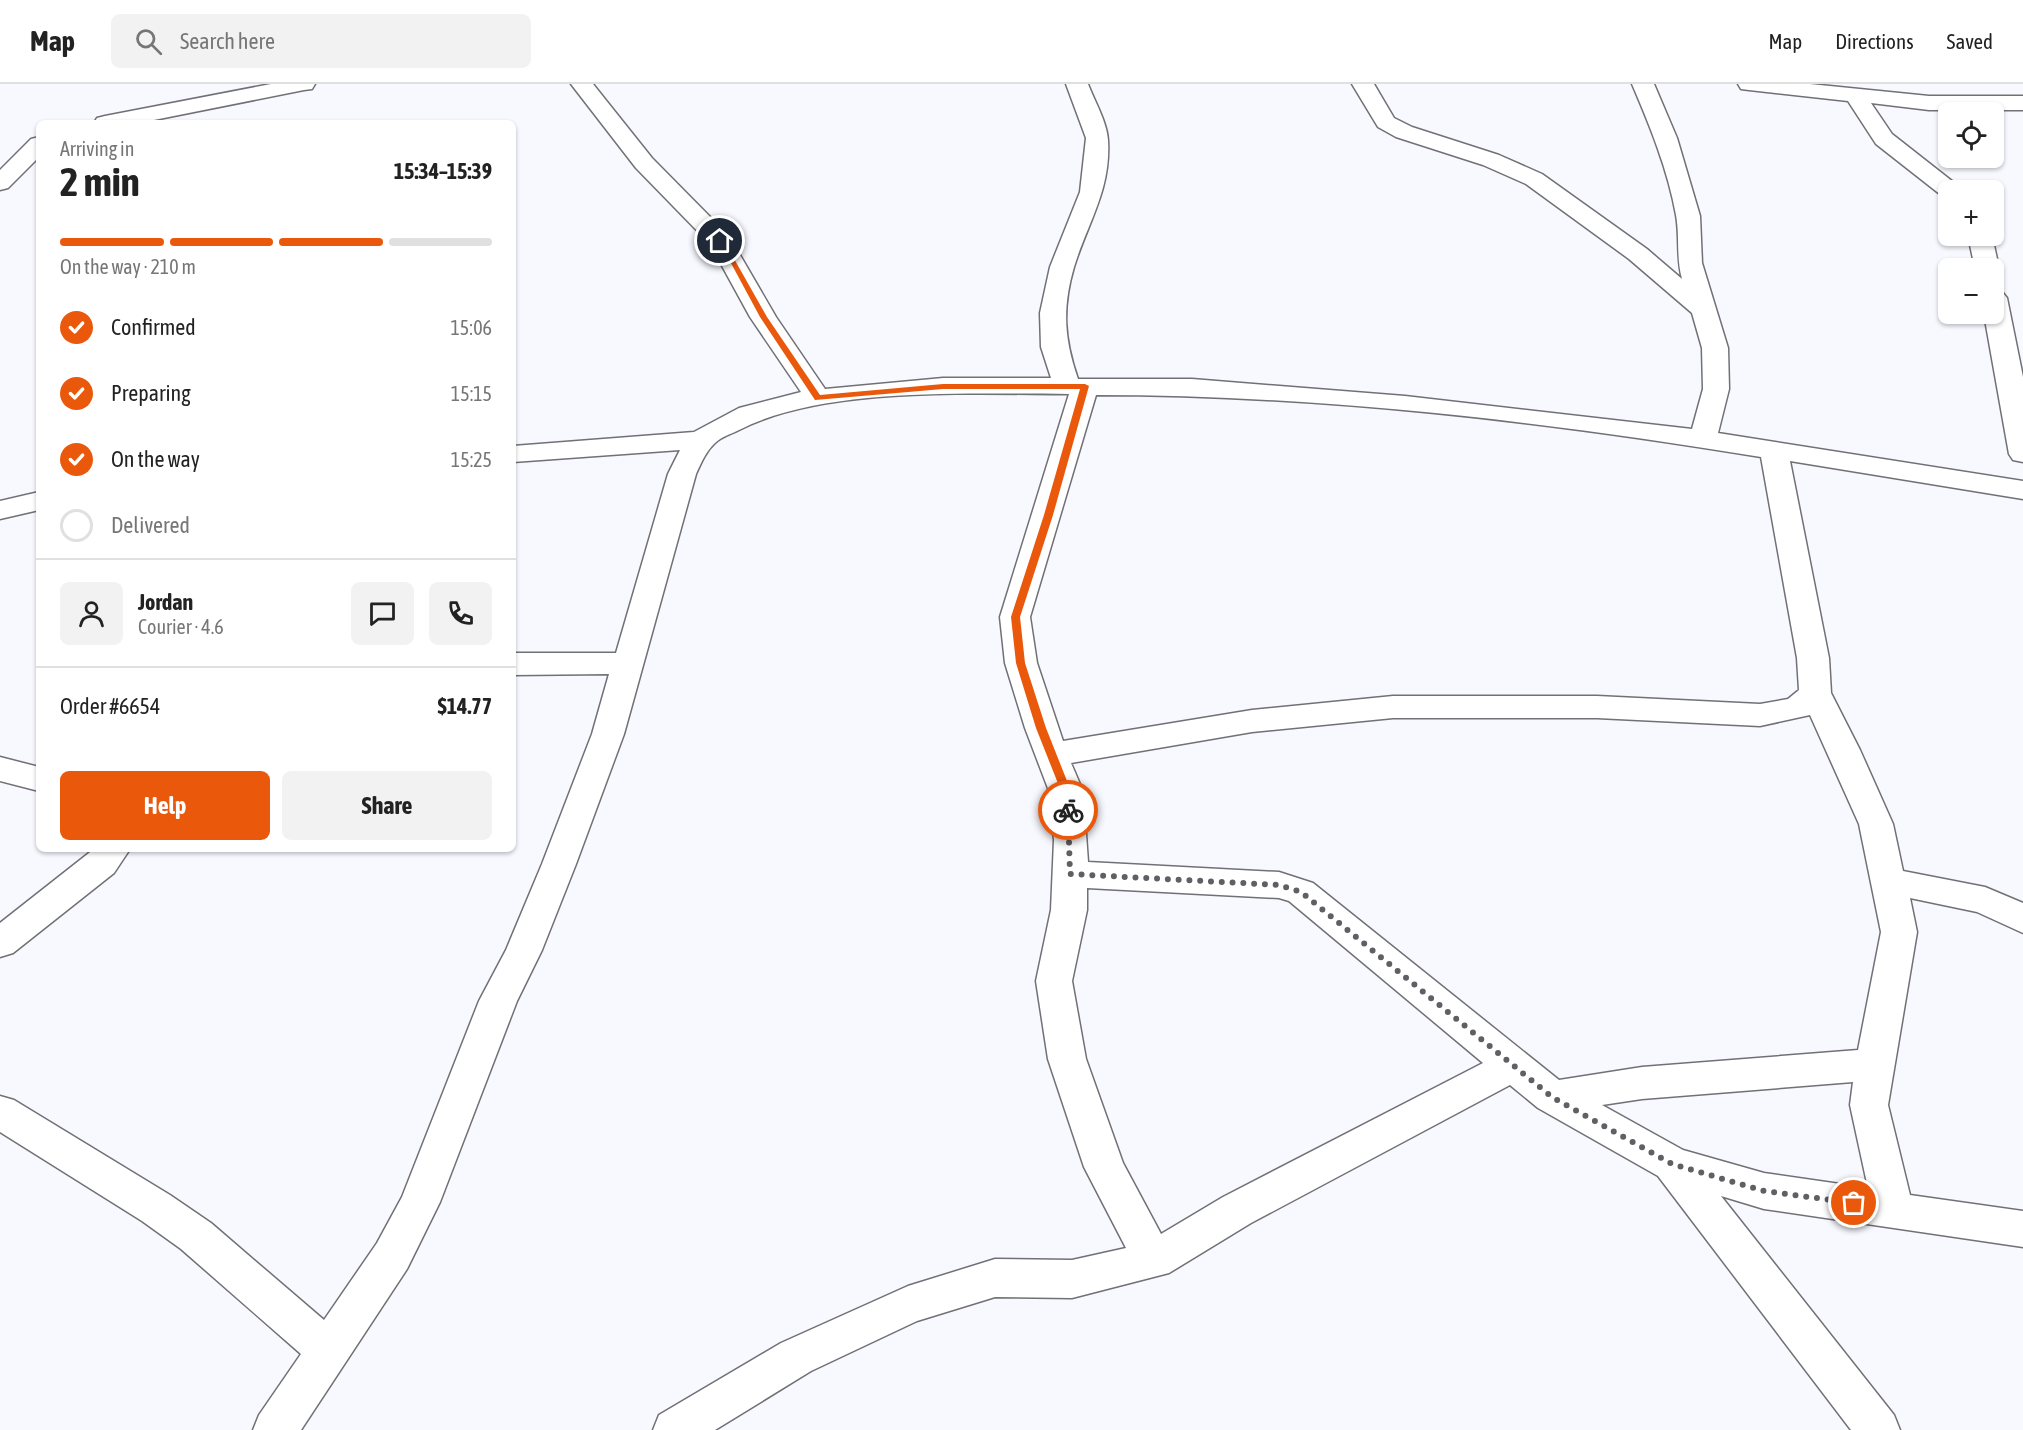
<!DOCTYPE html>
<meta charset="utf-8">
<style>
body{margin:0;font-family:"Asap Condensed",sans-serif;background:#f2f2f2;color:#222;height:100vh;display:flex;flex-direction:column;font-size:22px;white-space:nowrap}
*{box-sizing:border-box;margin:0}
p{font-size:20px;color:#767676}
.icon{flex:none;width:33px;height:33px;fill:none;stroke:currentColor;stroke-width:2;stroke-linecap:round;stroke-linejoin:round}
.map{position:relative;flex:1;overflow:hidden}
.sheet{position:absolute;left:36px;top:36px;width:480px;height:732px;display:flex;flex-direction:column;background:#fff;border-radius:9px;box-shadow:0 2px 4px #0004}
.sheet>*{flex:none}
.fabs{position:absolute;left:1938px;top:18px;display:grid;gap:12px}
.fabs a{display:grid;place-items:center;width:66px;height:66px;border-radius:9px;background:#fff;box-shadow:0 2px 4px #0004;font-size:30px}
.pin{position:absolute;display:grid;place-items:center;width:51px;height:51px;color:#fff;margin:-26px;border:3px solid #fff;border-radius:50%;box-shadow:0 2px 6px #0007}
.courier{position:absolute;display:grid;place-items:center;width:60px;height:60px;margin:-30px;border:4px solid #ea580c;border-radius:50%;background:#fff;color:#222;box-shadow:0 2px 8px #0007}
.overview em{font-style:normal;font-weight:700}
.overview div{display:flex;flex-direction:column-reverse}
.overview{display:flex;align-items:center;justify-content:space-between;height:102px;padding:0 24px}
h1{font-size:39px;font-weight:700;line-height:45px}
.bar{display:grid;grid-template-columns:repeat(4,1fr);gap:9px 6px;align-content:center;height:72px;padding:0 24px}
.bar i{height:8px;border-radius:4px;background:#e0e0e0}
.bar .selected{background:#ea580c}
.bar p{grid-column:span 4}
.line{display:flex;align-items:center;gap:15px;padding:0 24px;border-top:2px solid #e0e0e0}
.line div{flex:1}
.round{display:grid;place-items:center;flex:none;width:63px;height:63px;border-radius:9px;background:#f2f2f2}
ol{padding:0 24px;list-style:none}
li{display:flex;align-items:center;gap:18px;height:66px}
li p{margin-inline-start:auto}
li .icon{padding:6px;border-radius:50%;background:#ea580c;color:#fff;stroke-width:4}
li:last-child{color:#767676}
li i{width:33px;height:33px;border:3px solid #e0e0e0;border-radius:50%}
.cta{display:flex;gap:12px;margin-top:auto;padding:12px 24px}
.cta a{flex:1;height:69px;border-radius:9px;background:#ea580c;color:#fff;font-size:24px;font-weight:700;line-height:69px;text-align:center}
.cta a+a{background:#f2f2f2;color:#222}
header{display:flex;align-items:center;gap:36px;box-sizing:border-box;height:84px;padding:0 30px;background:#fff;border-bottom:2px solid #e0e0e0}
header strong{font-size:28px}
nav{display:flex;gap:33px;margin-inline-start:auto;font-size:21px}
.search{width:420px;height:54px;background:#f2f2f2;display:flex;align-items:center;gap:15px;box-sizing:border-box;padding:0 21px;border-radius:9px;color:#767676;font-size:22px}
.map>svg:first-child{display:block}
</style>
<header>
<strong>Map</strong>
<div class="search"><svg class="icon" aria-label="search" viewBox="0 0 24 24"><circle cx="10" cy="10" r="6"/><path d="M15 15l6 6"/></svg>Search here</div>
<nav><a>Map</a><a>Directions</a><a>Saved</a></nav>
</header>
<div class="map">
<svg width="2023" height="1346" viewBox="0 0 2023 1346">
<rect width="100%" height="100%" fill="#f8f9ff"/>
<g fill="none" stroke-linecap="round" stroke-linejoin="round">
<defs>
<path id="street" d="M271,0H315L312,5L304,6L139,39H94L97,34L105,32Z
M571,0H593L652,74L729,152L776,233L825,305L943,294H1051L1041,263L1040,229L1050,183L1080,108L1086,54L1066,0H1088C1094,16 1107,38 1108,56C1111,106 1088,138 1074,183C1062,224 1064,255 1078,295H1192L1405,312L1692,345L1703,305L1702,264L1692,229L1629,175L1526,100L1483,81L1396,53L1378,43L1352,0H1374L1394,34L1412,43L1499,71L1542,90L1647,165L1682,195C1676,174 1680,153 1676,131C1668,86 1650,42 1632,0H1654L1677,54L1700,132L1702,179L1728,264L1729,305L1718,349L2023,397V415L1790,377L1829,574L1831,609L1860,666L1893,740L1903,787L1985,803L2023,819V849L1977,828L1910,814L1917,848L1888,1021L1910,1111L2023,1127V1163L1764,1125L1721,1112L1894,1331L1900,1346H1851L1658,1092L1538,1024L1510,1001L1251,1139L1169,1189L1072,1214L995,1213L917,1237L811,1287L715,1346H653L659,1331L781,1259L908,1202L995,1175L1072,1176L1126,1164L1084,1083L1048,975L1036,897L1051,826L1054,756L1049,707L1025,644L1005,579L1000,533L1069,310C973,310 824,302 739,346C731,350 721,353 715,359C706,367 701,379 696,390L624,650L576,780L542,866L517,917L440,1118L407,1185L301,1346H253L259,1331L301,1270L181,1165L142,1137L0,1048V1012L14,1016L170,1111L211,1139L324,1236L377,1159L402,1113L479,917L506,866L542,780L592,650L609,590L513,591V569H616L668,390L680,366L513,378V362L694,348L739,324L801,308L750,233L710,160L636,84ZM1096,311C1318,311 1542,337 1761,373L1797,574L1799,606L1788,615L1760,620L1597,612H1393L1252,626L1063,657L1037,579L1030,533ZM1810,631L1859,740L1881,848L1858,966L1642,983L1559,996L1313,799L1279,788L1088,778L1083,707L1071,679L1252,648L1393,634H1597L1760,642ZM1087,804L1279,814L1289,817L1483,979L1223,1113L1161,1150L1123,1079L1086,975L1072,897L1087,826ZM1853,998L1850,1021L1868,1104L1764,1089L1683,1066L1602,1021L1642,1015Z
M1738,0H1810L1929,12H2023V26H1929L1871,19L1892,50L1957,101L1960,106H1948V113L1941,111L1876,60L1848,17L1749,6L1741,5Z
M39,53V73L8,104L0,106V86L31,55Z
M1968,152H1992L1999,184L1996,189L1994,190V184H1975Z
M1994,206L2003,209L2007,214L2023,293V378L2013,376L2009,370L1984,230H1994Z
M39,408V426L0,435V417Z
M0,673L39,683V707L0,697Z
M94,765H130L114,789L13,869L0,873V839Z"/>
</defs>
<use href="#street" stroke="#707076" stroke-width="3"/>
<use href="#street" fill="#fff" fill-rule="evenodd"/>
</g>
<path fill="#ea580c" d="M718,155L724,157L767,233L820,311L943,300H1085L1089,302L1053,431L1020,533L1025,579L1046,644L1071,707V729L1063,726L1061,707L1036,644L1016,579L1011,533L1044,431L1080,305H943L815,316L760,233Z"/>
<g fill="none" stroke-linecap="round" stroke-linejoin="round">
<path stroke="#606064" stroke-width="6" stroke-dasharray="0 10.8" d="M1068,726L1070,790L1279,801L1301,808L1552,1013L1672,1080L1764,1107L1854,1119"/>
</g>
</svg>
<div class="fabs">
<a><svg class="icon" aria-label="locate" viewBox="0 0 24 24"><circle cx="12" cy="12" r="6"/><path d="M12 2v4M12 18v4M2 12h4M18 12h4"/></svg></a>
<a>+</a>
<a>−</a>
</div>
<div class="pin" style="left:1854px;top:1119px;background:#ea580c"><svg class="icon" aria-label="bag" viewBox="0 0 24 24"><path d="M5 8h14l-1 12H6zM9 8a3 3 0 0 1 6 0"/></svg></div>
<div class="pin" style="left:720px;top:157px;background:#1f2937"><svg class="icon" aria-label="home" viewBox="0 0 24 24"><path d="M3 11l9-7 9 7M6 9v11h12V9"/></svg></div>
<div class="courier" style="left:1068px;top:726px"><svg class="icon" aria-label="bike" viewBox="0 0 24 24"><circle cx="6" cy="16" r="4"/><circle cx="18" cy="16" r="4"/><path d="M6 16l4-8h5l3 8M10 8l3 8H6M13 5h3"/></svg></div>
<section class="sheet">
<div class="overview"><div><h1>2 min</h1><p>Arriving in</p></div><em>15:34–15:39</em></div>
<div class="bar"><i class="selected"></i><i class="selected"></i><i class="selected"></i><i></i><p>On the way · 210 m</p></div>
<ol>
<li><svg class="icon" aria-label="check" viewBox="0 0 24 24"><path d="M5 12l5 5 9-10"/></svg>Confirmed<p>15:06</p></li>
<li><svg class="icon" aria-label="check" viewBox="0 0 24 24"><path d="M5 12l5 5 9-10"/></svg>Preparing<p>15:15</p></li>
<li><svg class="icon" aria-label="check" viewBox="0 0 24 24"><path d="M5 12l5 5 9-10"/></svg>On the way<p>15:25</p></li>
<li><i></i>Delivered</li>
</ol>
<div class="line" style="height:108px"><a class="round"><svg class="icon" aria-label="person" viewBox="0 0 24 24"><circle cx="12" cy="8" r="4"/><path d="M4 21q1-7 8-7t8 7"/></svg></a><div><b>Jordan</b><p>Courier · 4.6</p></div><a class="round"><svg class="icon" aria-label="chat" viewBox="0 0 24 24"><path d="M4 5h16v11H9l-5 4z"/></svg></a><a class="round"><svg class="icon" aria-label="phone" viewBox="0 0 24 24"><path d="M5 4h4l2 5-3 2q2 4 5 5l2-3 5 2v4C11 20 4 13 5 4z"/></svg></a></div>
<div class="line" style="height:78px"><div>Order #6654</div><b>$14.77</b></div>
<div class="cta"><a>Help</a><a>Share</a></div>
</section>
</div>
